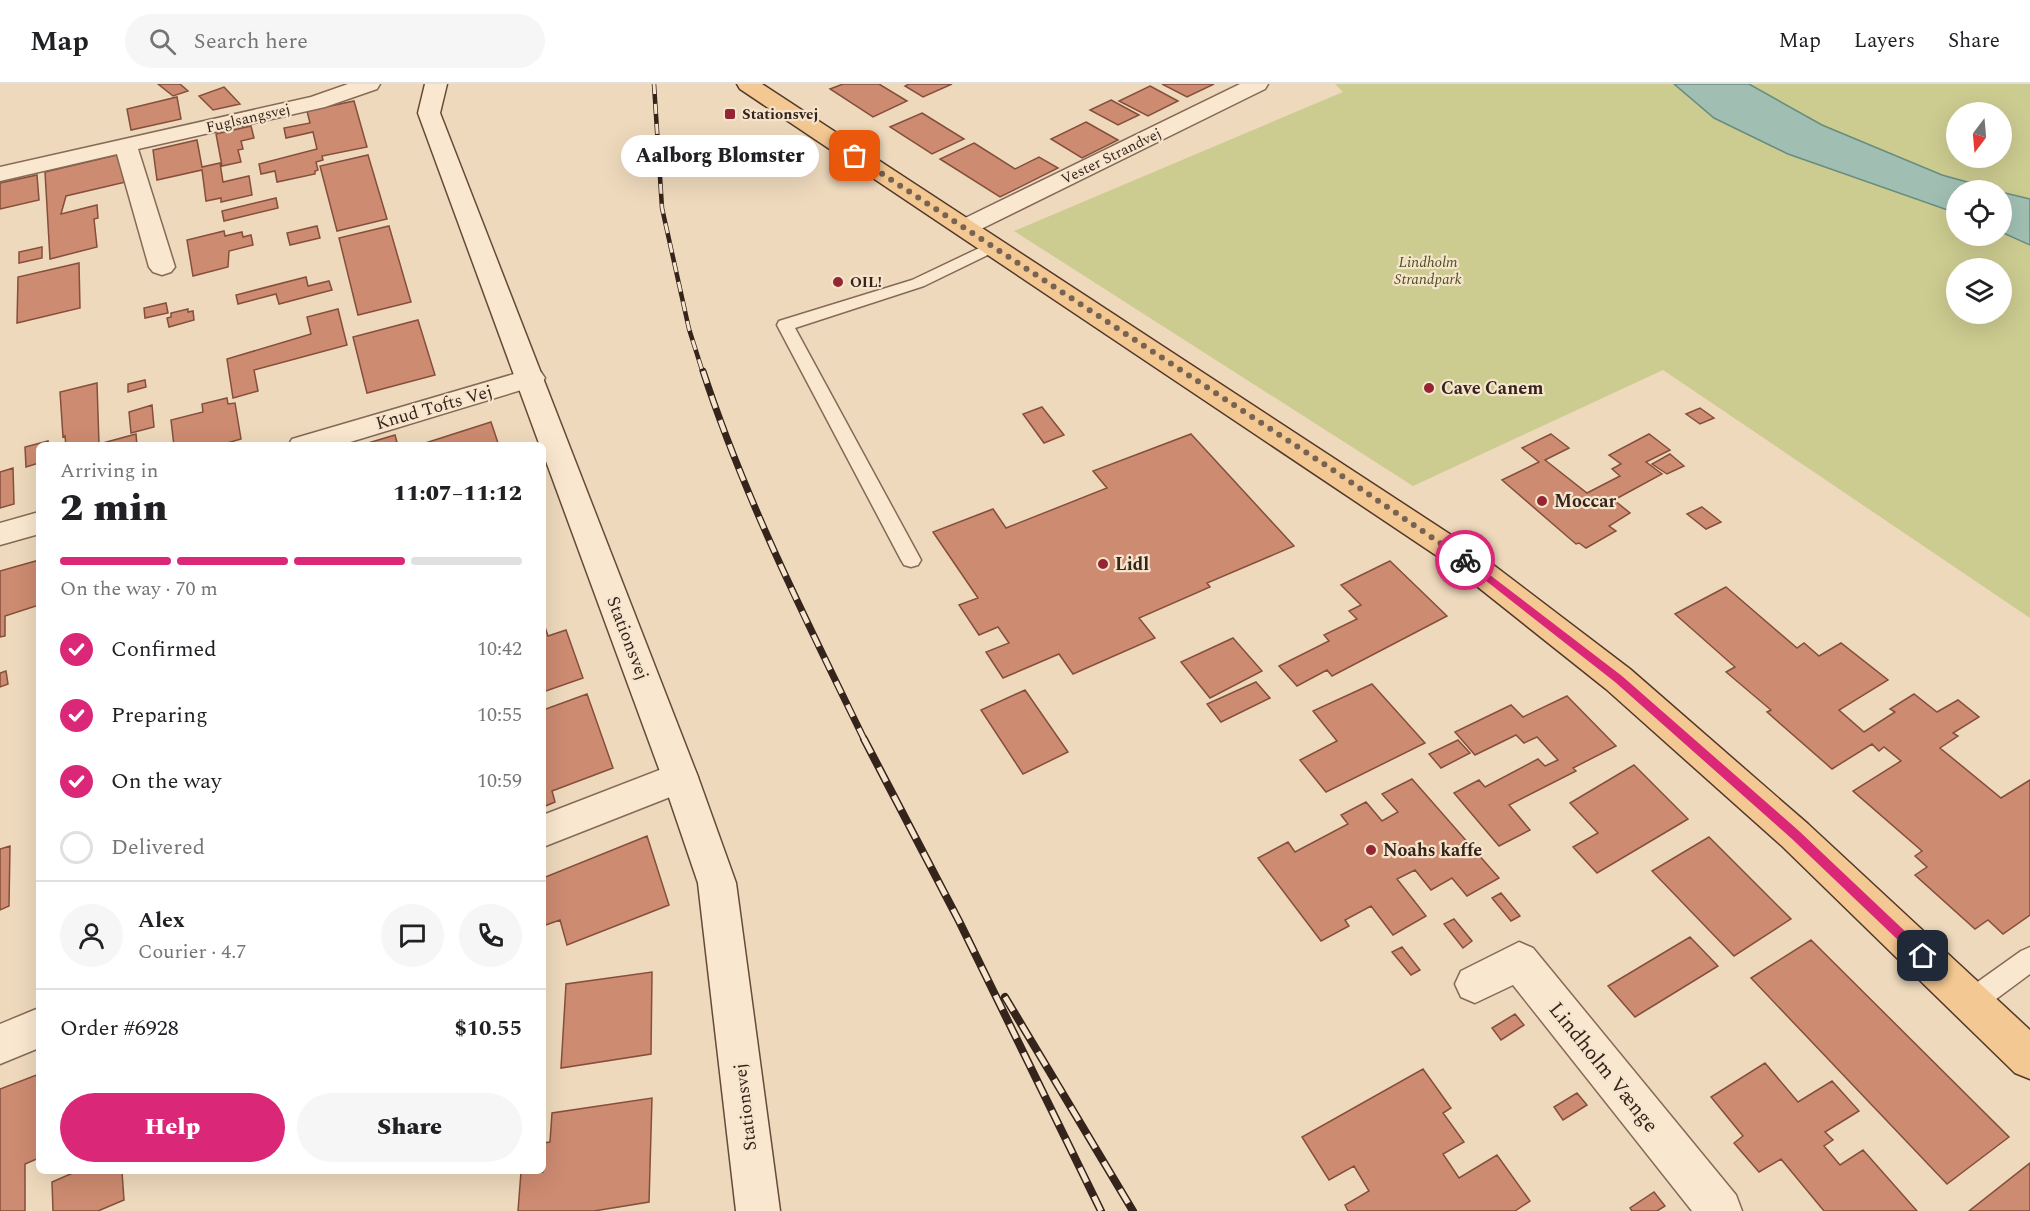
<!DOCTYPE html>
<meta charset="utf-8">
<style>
body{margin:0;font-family:Spectral,serif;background:#f6f6f6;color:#202124;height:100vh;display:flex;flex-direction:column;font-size:22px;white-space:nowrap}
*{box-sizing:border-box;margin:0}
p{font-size:20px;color:#757577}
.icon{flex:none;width:33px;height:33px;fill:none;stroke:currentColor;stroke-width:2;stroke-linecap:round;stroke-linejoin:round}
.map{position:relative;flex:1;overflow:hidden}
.side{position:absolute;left:36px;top:358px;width:510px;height:732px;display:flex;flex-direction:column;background:#fff;border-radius:9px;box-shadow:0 6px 24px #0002}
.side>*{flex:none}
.needle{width:39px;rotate:196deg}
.tools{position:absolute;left:1946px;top:18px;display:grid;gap:12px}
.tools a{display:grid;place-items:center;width:66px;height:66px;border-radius:50%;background:#fff;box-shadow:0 6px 24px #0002;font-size:30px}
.pin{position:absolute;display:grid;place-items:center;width:51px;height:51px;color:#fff;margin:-26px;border-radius:12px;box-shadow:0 3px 9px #0006}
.courier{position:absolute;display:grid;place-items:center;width:60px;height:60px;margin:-30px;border:4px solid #db2777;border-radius:50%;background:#fff;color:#222;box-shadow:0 2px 8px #0007}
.bubble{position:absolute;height:42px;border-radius:21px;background:#fff;box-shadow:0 6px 24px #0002;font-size:20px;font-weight:800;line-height:42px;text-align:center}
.head em{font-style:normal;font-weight:800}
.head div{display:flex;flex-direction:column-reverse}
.head{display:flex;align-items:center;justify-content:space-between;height:102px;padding:0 24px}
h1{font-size:39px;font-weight:800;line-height:45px}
.bar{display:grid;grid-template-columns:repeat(4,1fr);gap:9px 6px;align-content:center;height:72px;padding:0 24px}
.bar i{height:8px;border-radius:4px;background:#e0e0e0}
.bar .active{background:#db2777}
.bar p{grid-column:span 4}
.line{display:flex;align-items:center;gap:15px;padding:0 24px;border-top:2px solid #e0e0e0}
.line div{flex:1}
.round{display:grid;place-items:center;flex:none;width:63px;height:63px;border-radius:32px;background:#f6f6f6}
ol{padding:0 24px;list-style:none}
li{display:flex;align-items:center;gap:18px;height:66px}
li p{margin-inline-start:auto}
li .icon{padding:6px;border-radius:50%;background:#db2777;color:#fff;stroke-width:4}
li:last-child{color:#757577}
li i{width:33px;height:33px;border:3px solid #e0e0e0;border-radius:50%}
.button{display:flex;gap:12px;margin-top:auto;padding:12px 24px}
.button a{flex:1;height:69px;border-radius:36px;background:#db2777;color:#fff;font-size:24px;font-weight:800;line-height:69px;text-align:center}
.button a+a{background:#f6f6f6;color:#202124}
header{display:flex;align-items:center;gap:36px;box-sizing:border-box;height:84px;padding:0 30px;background:#fff;border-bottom:2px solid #e0e0e0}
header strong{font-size:28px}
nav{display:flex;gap:33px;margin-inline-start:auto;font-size:21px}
.search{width:420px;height:54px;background:#f6f6f6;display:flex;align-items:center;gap:15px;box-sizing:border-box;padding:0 21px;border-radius:33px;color:#757577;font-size:22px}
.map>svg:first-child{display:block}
</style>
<header>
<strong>Map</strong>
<div class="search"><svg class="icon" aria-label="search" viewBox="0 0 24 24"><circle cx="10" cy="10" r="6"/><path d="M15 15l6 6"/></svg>Search here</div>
<nav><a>Map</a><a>Layers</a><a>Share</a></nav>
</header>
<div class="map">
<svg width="2030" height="1127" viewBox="0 0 2030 1127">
<rect width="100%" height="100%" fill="#eed9bc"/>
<path fill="#cccb90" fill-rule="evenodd" d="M1335,0H1674L1714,34L1788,70L1956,129V152H2001V148L2030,161V534L1663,286L1413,402L1014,147L1343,8ZM1956,184H2001V230H1956Z
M1749,0H2030V115L1942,91L1822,41ZM1956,28H2001V74H1956Z"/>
<path fill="#a0bfb2" stroke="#688c7f" stroke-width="1.5" d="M1674,0H1749L1822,41L1942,91L1996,106H1956V129L1788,70L1714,34Z
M2001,108L2030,115V161L2001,148Z"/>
<path fill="#cd8b71" stroke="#854f3b" stroke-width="1.5" d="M158,0H180L188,7L173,12Z
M843,0H879L907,17L873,33L830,5Z
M909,0H952L923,13L905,2Z
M1162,0H1214L1187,13Z
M1150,2L1178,17L1148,32L1119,17Z
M224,3L240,20L213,26L199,12Z
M177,13L181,35L131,46L127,25Z
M1111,16L1139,31L1118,41L1090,26Z
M354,17L367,63L322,72L323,76L316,78L318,86L315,87V90L277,98L275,87L261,90L259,80L317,65L313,48L286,54L284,44L310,39L307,27Z
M922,29L964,55L932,70L890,43Z
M1086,38L1118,56L1082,74L1051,55Z
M251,42L254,54L241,57L243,65L238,66L241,78L222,82L216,50Z
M197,56L202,83L220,79L223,98L249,92L252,111L221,118V114L206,117L202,86L157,96L153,66Z
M974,59L1015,85L1039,73L1058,84L1000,113L940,75Z
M125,69L130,97L66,112L61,130L97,121L98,134L94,135L97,163L50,175L45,88Z
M368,71L387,135L337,147L320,82Z
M37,91L39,116L0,125V99Z
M276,114L278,124L224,137L222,127Z
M317,142L320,154L290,161L287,149Z
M389,142L411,218L358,231L339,154Z
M224,147L225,152L242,148L243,153L251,151L253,161L229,167L228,183L193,192L187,156Z
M42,163V174L19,179V168Z
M79,179L80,224L17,239L18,193Z
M306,193L308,202L329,197L332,206L279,220L276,210L238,220L236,211Z
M166,219L168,229L145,234L144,224Z
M188,225V228L193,227L194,236L169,243L167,234L171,233V229Z
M338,225L347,261L254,286L258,307L233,314L227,275L311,250L307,233Z
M418,236L435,291L367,309L353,253Z
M145,296L146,303L128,308V300Z
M97,299L99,360L136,350L137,362H66L65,352L63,353L60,308Z
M227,314L228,320L235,319L241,355L217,362H174L171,336L203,328L202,320Z
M152,321L154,343L131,349L129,328Z
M1042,323L1064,351L1044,359L1023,330Z
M1700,324L1714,334L1700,340L1686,330Z
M491,338L499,362H416Z
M1191,350L1294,462L1207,499L1210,503L1139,534L1155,554L1073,590L1059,570L1003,594L986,568L1009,559L998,543L979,551L959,521L978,514L933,448L993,425L1006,444L1107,404L1093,387Z
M1551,350L1569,364L1545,376L1587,409L1620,392L1612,385L1621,380L1609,371L1649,350L1670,366L1646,378L1662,390L1614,416L1630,429L1609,442L1616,447L1586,464L1579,459L1576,460L1502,396L1539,378L1522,364Z
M395,351L398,362H369L368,359Z
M48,357L49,362H39V379L26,383L25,363Z
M1670,370L1684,382L1667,390L1652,380Z
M13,384L14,420L0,424V388Z
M1702,423L1721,438L1706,445L1687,430Z
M39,476V521L5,532V552L0,553V487Z
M1390,477L1447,532L1332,592L1327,586L1297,602L1279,582L1329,557L1324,551L1357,535L1349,527L1361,521L1341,501Z
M1726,503L1797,564L1804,559L1819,572L1841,559L1888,596L1839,626L1864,648L1895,628L1890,625L1914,610L1937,628L1958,616L1979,633L1953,649L1958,652L1940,664L2001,714L2030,696V831L2003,850L1988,836L1975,845L1915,791L1927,783L1915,772L1922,767L1853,707L1901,677L1884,663L1879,667L1872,660L1832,685L1767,628L1771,626L1726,588L1735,583L1675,530Z
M545,543L548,552L566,546L583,594L543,608V544Z
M1233,554L1262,587L1210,614L1181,578Z
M6,587L8,600L0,603V589Z
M1256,598L1270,614L1221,638L1207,620Z
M1372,600L1425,659L1326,708L1300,676L1337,657L1313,627Z
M1025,606L1068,668L1023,690L981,626Z
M587,610L613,684L552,707L555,718L543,723V626Z
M1567,612L1616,662L1573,684L1576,687L1509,721L1530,746L1499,762L1454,709L1479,696L1485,703L1538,675L1545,682L1558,676L1537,653L1524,659L1516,651L1475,671L1455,648L1511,621L1523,633Z
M1458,656L1470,669L1441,684L1429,670Z
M1634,681L1688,735L1597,789L1573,763L1598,749L1570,719Z
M1412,695L1499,794L1467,812L1452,794L1431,806L1415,786L1397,795L1426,832L1393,851L1371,822L1345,836L1349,842L1321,857L1258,774L1288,758L1295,768L1348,740L1341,731L1366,718L1382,737L1398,728L1382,710Z
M647,752L669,821L567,861L560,836L543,842V794Z
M1709,753L1791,835L1734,872L1652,787Z
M10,762L9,822L0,826V765Z
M1501,809L1520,832L1511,837L1492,814Z
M1454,835L1472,857L1463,864L1444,840Z
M1690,853L1718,882L1635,933L1608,902Z
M1811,856L2009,1053L1947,1100L1751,894Z
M1402,863L1420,886L1411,891L1392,868Z
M652,888L651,970L561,984L566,900Z
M1515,930L1524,941L1501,956L1492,944Z
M1765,979L1798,1018L1832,997L1859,1027L1825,1048L1833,1056L1824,1062L1840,1081L1863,1066L1917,1127H1824L1781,1075L1759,1088L1734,1059L1743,1052L1711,1013Z
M1423,985L1451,1024L1443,1029L1464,1058L1443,1070L1459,1094L1497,1071L1530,1117L1515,1127H1348L1345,1121L1369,1107L1354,1082L1329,1096L1302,1053Z
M39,990V1074L25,1080V1127H0V1005Z
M1577,1009L1587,1021L1563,1036L1554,1023Z
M652,1014L649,1118L594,1127H518L521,1088H543V1059L550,1058L552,1029Z
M2030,1079V1127H1969Z
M75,1088H122L124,1116L98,1127H53L52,1098Z
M1654,1108L1665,1122L1657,1127H1632L1630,1124Z"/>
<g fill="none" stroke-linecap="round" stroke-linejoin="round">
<defs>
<path id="lane" d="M994,157L1000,159L1002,162L1000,165L924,202L795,244L921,476L918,481L911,483L904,481L901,476L777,241L779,237L912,196Z
M2030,863V890L1980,927L1971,930L1962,927L1958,918L1962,909L2021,867Z"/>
<path id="street" d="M348,0H380L377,5L325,23L138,65L175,183L171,188L162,191L153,188L149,183L117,70L0,97V83L311,13Z
M1240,0H1268L1265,5L975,148L966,150L957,148L954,143L957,138Z
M531,285L541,288L545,294L541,300L337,362H288L292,355Z
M39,428V450L0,461V439Z
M680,678L693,682L698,693L693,704L543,763V731Z
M1519,858L1533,864L1736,1111L1742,1127H1692L1513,901L1475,919L1461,913L1455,900L1461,887Z
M39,924V964L0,980V940Z"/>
<path id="secondary" d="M425,0H447L440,29L698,693L736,799L780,1127H736L698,799L662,693L543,369V362H540L418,29Z"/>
<path id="primary" d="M737,0H762L1471,464L1630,585L1808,740L2030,946V995L2015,989L1782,762L1606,605L1449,480L740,5Z"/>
</defs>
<use href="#lane" stroke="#866956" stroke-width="3"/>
<use href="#street" stroke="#866956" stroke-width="3"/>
<use href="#secondary" stroke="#674a39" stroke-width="3"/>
<use href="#primary" stroke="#53382a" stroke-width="3"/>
<use href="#lane" fill="#f9e7cf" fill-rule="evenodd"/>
<use href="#street" fill="#f9e7cf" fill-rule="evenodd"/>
<use href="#secondary" fill="#f9e7cf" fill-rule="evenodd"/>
<use href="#primary" fill="#f4c892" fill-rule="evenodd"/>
<defs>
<path id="rail-far2" d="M654,0L662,124L689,245L703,289"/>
<path id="rail-far1" d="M703,287C745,415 806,536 865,657"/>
<path id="rail" d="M864,655L959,837L1101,1127
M1005,913L1133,1127"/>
</defs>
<use href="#rail-far2" stroke="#35241b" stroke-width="4.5"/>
<use href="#rail-far1" stroke="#35241b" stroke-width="7"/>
<use href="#rail" stroke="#35241b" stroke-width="8"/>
<use href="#rail-far2" stroke="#f6e4cc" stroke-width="3" stroke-dasharray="10" stroke-linecap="butt"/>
<use href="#rail-far1" stroke="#f6e4cc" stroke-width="4.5" stroke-dasharray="13" stroke-linecap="butt"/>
<use href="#rail" stroke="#f6e4cc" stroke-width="5" stroke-dasharray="16" stroke-linecap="butt"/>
</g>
<path fill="#db2777" d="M1465,472L1622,592L1799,747L1927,868V876H1919L1791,754L1615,598L1462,478V473Z"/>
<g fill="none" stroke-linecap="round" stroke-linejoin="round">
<path stroke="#766353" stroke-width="6" stroke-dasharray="0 10.8" d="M855,72L1336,388L1465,476"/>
</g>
<g fill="#962534" stroke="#f6e4cc" stroke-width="2">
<rect x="724" y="24" width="12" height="12" rx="3"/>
<circle cx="838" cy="198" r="6"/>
<circle cx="1429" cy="304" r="6"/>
<circle cx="1542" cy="417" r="6"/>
<circle cx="1103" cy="480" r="6"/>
<circle cx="1371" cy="766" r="6"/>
</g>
<g text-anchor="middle" stroke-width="4.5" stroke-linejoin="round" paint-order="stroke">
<g font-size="15" font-weight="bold" fill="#35241b" stroke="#f6e4cc" text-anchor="start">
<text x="742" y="35">Stationsvej</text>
<text x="850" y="203">OIL!</text>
</g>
<g font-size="15" fill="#35241b" stroke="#f6e4cc">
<text transform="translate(248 34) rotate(-13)" y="5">Fuglsangsvej</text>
<text transform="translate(1111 72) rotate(-26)" y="5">Vester Strandvej</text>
</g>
<g font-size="15" font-style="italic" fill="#4c5121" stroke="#f6e4cc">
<text x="1428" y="183">Lindholm<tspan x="1428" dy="17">Strandpark</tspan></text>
</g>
<g font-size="18" font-weight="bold" fill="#35241b" stroke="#f6e4cc" text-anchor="start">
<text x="1441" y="310">Cave Canem</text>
<text x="1554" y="423">Moccar</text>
<text x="1115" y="486">Lidl</text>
<text x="1383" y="772">Noahs kaffe</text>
</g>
<g font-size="18" fill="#35241b" stroke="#f6e4cc">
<text transform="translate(434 323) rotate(-16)" y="6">Knud Tofts Vej</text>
<text transform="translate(628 554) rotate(69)" y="6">Stationsvej</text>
<text transform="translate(745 1023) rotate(-97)" y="6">Stationsvej</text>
</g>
<g font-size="21" fill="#35241b" stroke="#f6e4cc">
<text transform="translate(1604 983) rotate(51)" y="7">Lindholm Vænge</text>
</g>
</g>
</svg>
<div class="tools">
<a><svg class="needle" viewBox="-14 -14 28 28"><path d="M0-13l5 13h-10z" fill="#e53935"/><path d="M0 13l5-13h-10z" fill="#757577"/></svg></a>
<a><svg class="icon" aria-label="locate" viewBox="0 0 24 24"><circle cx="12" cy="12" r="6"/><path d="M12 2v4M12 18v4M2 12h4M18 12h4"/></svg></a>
<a><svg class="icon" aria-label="layers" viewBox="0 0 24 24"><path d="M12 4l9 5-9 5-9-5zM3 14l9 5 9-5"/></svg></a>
</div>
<div class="pin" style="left:855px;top:72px;background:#ea580c"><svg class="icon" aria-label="bag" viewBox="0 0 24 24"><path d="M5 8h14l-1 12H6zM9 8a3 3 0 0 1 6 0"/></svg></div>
<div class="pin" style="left:1923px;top:872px;background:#1f2937"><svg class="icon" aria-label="home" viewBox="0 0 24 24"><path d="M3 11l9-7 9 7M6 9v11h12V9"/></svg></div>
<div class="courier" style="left:1465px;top:476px"><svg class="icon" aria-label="bike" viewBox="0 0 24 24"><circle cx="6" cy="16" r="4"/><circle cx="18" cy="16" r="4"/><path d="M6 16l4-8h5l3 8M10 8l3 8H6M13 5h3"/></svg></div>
<div class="bubble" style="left:621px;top:51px;width:198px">Aalborg Blomster</div>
<section class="side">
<div class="head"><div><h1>2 min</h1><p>Arriving in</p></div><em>11:07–11:12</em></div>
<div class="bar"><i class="active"></i><i class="active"></i><i class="active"></i><i></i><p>On the way · 70 m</p></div>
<ol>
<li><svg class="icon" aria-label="check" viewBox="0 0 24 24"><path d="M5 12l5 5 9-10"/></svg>Confirmed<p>10:42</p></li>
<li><svg class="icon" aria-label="check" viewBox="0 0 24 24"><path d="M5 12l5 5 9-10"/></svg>Preparing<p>10:55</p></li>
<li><svg class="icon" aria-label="check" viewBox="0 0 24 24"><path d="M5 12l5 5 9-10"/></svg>On the way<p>10:59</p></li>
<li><i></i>Delivered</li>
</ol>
<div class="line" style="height:108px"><a class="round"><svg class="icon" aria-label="person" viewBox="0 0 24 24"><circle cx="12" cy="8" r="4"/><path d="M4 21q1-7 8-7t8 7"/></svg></a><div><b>Alex</b><p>Courier · 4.7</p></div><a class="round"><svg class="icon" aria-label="chat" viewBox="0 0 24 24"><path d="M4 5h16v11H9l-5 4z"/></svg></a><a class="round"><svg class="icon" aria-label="phone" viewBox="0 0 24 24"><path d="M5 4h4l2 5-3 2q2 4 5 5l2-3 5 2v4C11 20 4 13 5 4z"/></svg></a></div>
<div class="line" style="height:78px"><div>Order #6928</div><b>$10.55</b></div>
<div class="button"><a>Help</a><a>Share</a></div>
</section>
</div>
